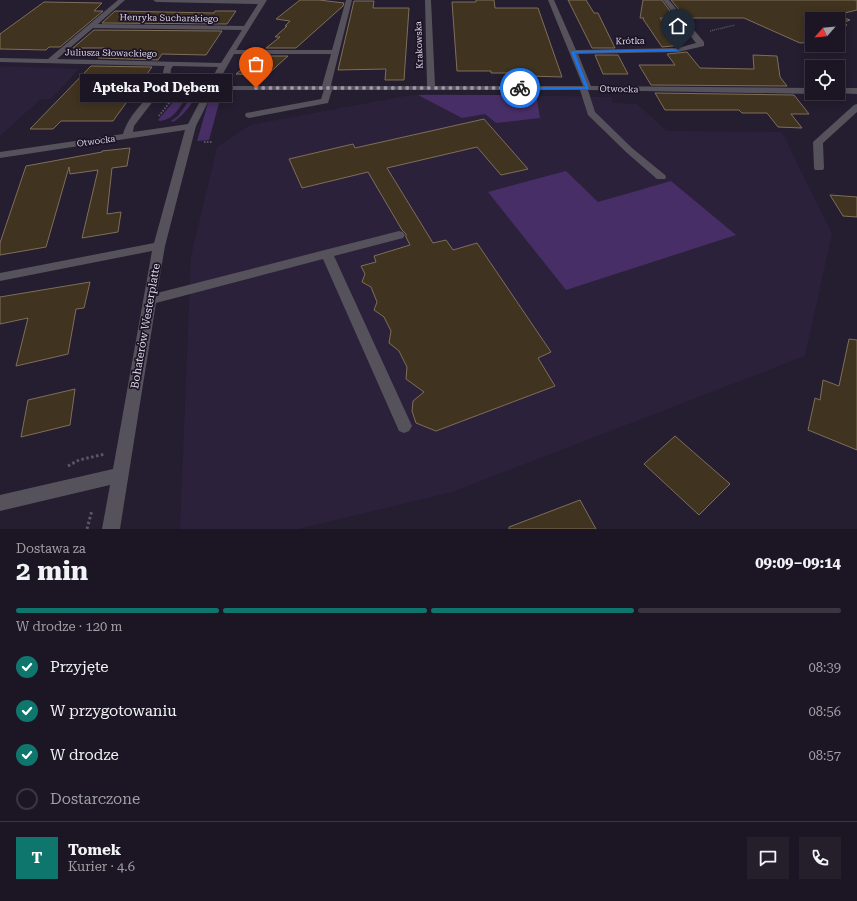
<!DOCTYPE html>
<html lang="pl">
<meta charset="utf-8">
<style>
body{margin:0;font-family:"Roboto Serif",serif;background:#251f2c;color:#f1f3f6;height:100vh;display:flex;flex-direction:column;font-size:15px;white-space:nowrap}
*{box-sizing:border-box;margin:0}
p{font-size:13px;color:#a09fa6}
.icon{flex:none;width:22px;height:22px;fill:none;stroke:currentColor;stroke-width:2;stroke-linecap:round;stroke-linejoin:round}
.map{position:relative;height:529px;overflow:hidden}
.sheet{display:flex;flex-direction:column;background:#1c1624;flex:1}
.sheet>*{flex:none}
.needle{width:26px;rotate:243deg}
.tools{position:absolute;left:805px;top:12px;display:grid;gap:8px}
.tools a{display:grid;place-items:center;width:40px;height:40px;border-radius:0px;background:#1c1624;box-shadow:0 2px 10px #0003,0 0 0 1px #3a3541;font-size:20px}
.pin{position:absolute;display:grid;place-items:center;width:34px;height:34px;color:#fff;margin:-41px -17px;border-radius:50% 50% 50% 0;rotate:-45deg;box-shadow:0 0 4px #0007}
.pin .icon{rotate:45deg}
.courier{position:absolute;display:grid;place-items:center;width:40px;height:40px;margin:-20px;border:3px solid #1a73e8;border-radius:50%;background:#fff;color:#222;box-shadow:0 1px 5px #0007}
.bubble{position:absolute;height:28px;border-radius:0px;background:#1c1624;box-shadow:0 2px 10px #0003,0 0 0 1px #3a3541;font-size:13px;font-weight:700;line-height:28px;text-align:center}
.headline em{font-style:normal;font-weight:700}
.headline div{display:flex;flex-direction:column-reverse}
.headline{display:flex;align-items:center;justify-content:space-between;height:68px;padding:0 16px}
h1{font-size:26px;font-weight:700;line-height:30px}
.bar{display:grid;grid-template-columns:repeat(4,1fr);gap:6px 4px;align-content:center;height:48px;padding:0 16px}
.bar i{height:5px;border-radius:3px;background:#3a3541}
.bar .on{background:#0f766e}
.bar p{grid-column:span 4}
.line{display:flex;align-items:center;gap:10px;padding:0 16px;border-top:1px solid #3a3541}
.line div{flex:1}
.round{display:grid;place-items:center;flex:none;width:42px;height:42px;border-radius:0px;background:#251f2c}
ol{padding:0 16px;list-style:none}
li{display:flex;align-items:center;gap:12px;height:44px}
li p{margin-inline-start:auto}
li .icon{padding:4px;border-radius:50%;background:#0f766e;color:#fff;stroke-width:4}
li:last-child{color:#a09fa6}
li i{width:22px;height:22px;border:2px solid #3a3541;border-radius:50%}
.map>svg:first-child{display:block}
</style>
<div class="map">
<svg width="857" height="529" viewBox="0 0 857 529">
<rect width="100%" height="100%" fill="#251d30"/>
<path fill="#2c213b" d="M0,66L79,69L51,99H41L0,136Z
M427,94L611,97L613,103L637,104L667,131L782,132L832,234L805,356L452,492L298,529H180L191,256L217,147L250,125L405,96Z"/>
<path fill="#482e66" d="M206,76H208C198,92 189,113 173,122L171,121L178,116Z
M196,79L198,81C193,88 188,100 178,95L189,81Z
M418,95H536L540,118L496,123L485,114L462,118Z
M179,99L184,101C177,111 173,119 160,121L158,120L174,101Z
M208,103H219L209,140L197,141Z
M566,171L598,202L671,181L736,235L566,290L488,192Z"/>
<path fill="#40331f" stroke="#7e6f59" d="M300,0H319L344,3L343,6L296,48H266L280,37H275L287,26H285L290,21L276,19Z
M476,0H494L495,8H538L562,77L528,76L527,73H491V71H457L452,2H476Z
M568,0H586L594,13H598L615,48H592Z
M643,0H662L675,18H660L682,45L662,47L643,19L644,18H640Z
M671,0H857V10L836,15L850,20L841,23L847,25L838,27V19H812V42L800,43L744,18H686Z
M354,1H374L373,8H409L404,80H385L386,69L338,70Z
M44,2L102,3L94,11H103L60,47H49L46,50L0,49V34Z
M115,11L214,13L215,11H236L227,24L102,23Z
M94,30L222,31L206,55L162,54L158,60L98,58L107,50H104L105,48H73Z
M687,52L700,68L754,69L753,55L777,56L780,77L787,86L651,85L639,65H675L667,54Z
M595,55H618L628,74H603Z
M258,56H288L267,75L236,74Z
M91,66L152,67L113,121H61L53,129H30Z
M655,93L794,95L809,114H791L802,128L778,127L767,113H742L739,110H665Z
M484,119L528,169L501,175L477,147L387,168L433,243L446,240L453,250L477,243L551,352L538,358L555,386L436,431L416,423L412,411L413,401L424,392L406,379L407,367L399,351L389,343L391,331L384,317L374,310L377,302L371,287L362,282L365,274L361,266L376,262L374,256L410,245L406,237V234L402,230L368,172L302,188L289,159L353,144L355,148Z
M130,148L127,166L112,168L107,214L121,212L118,232L82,238L98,170L70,174L69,167L46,247L0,255V243L26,166L102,152V151Z
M830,195L857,197V217L843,216Z
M90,282L84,308L76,309L68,354L16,366L28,318L0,324V297Z
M849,339L857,340V450L808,430L815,398L820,400L823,380L839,386Z
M75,389L70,425L21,437L28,400Z
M675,436L730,484L699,515L644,464Z
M580,500L596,529H509V527Z"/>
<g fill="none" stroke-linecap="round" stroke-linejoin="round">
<path stroke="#5d5667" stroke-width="1.5" stroke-dasharray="1 1" stroke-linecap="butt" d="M853,0L857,1
M710,31L735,25
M181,88L189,79"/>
<path stroke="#5d5667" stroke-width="2" stroke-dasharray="1.5 1.5" stroke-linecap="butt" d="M173,98L182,87
M159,116L173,98H188
M204,142H212"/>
<path stroke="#5d5667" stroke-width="3" stroke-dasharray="2.5 2.5" stroke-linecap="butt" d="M68,466L79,460L105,454
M87,529L92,510"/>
<path fill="#56525c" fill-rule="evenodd" d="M118,0H125L98,24L244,26L258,4L156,2L153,0H267L236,50H332L346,0H352L331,85L332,86H427L425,0H431L435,86H583L548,0H554L576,50L678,48L696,43L663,0H669L704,42V46L678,52L578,54L591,86L812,88V93H814L812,94L588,90L595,112L632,148L665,175L666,177L665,179H657L626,152L588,115L580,90H332L328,103L249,118L246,117L245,115L246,113L321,99L324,90H214L196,126L165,246L157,293L399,231L403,232L405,235L403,238L334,256L412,426L409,431L404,433L399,431L323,259L156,303L120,529H102L110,485L0,511V495L113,469L152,251L0,281V273L154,243L185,130L0,158V152L123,134C129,113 149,98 161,80C164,76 162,71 165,66L0,62V58L48,59ZM93,28L242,30L221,63L57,59ZM234,54H331L322,86H216ZM173,66L218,67L188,124L133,132L134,126L170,79L171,69Z
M838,88H857V94L836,93H838Z
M857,104V112L823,143L824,168L823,170H815L814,168L813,142L854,105Z"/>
</g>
<path fill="#1a73e8" d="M678,49L679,51L575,53L589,89L520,90L518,88L520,87H585L571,52L573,51Z"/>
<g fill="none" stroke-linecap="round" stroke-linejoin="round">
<path stroke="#9c96a5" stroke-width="4" stroke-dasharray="0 7.2" d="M256,88H520"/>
</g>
<g text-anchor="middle" stroke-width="3.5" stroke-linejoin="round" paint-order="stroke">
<g font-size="9" fill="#dcd7e4" stroke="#1c1326">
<text transform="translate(169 18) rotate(1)" y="3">Henryka Sucharskiego</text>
<text transform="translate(630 41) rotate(-1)" y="3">Krótka</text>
<text transform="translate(419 45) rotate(-92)" y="3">Krakowska</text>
<text transform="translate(111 53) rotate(1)" y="3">Juliusza Słowackiego</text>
<text transform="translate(619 89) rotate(1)" y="3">Otwocka</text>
<text transform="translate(96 141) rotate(-8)" y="3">Otwocka</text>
</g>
<g font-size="11" fill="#dcd7e4" stroke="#1c1326">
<text transform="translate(145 326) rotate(-80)" y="4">Bohaterów Westerplatte</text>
</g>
</g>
</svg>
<div class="tools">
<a><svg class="needle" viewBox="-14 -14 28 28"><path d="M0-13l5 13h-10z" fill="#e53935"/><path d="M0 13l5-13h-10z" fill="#a09fa6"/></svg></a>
<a><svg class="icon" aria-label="locate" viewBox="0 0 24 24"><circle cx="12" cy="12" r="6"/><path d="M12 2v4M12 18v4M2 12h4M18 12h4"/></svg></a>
</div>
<div class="pin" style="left:256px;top:88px;background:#ea580c"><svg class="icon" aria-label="bag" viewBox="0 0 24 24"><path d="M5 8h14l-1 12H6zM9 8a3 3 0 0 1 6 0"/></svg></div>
<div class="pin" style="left:678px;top:50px;background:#1f2937"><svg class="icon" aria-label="home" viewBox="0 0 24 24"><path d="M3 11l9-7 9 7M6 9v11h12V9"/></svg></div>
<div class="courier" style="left:520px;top:88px"><svg class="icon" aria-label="bike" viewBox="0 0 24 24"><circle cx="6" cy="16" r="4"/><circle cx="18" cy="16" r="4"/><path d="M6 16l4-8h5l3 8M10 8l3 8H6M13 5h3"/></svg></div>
<div class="bubble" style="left:80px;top:74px;width:152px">Apteka Pod Dębem</div>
</div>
<section class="sheet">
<div class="headline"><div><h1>2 min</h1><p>Dostawa za</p></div><em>09:09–09:14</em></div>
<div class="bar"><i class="on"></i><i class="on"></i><i class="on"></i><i></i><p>W drodze · 120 m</p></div>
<ol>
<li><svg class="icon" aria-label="check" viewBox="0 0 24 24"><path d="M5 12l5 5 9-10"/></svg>Przyjęte<p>08:39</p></li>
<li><svg class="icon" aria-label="check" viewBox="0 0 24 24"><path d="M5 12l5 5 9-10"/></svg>W przygotowaniu<p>08:56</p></li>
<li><svg class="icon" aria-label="check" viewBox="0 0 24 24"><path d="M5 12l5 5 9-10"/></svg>W drodze<p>08:57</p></li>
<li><i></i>Dostarczone</li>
</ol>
<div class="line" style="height:72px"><b class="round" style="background:#0f766e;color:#fff">T</b><div><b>Tomek</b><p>Kurier · 4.6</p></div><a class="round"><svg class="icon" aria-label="chat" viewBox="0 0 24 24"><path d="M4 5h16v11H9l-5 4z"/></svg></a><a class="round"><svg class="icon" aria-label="phone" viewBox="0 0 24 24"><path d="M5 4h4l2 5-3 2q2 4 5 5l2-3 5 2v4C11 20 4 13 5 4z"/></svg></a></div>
</section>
